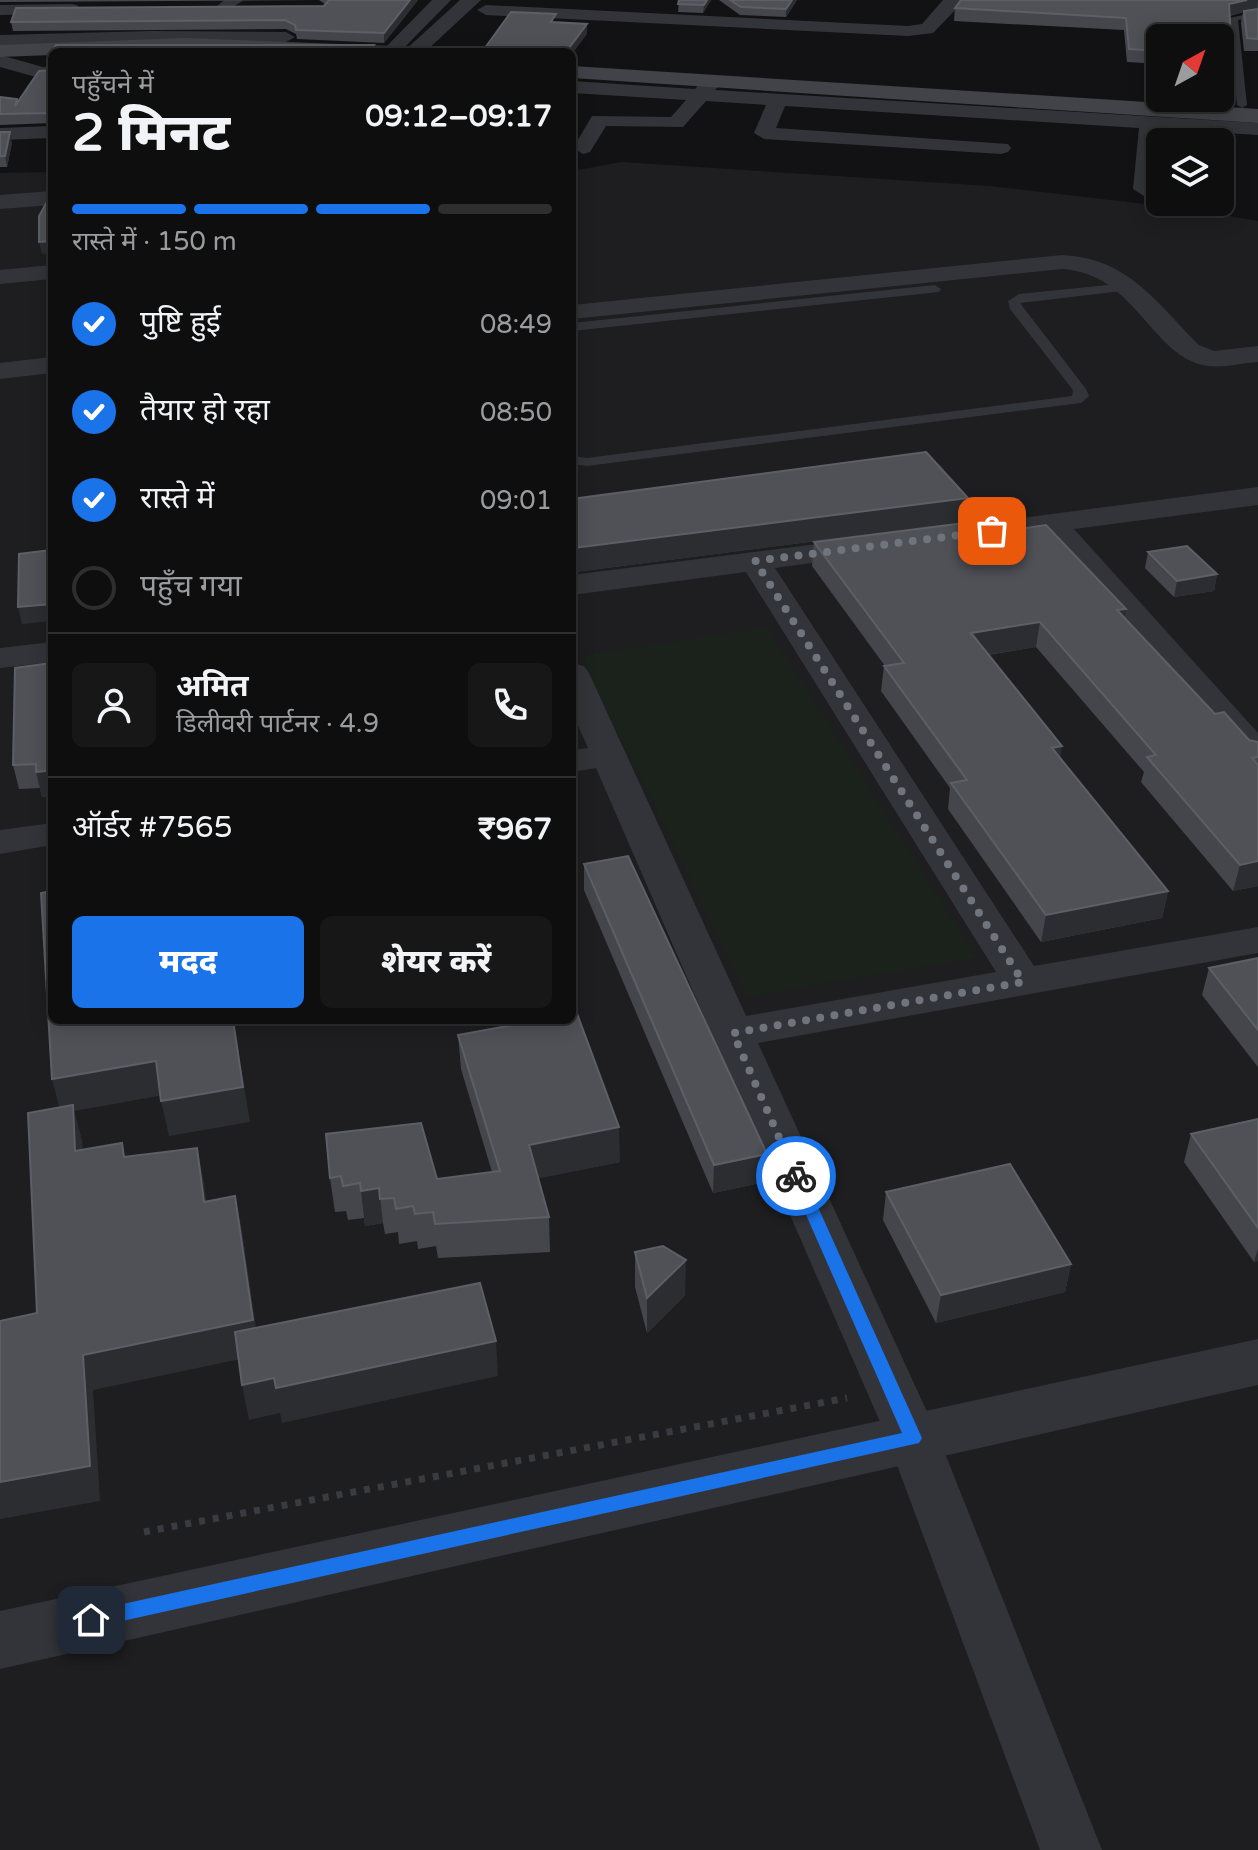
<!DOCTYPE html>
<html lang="hi">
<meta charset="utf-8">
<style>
body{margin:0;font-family:"Varela Round","Noto Sans Devanagari",sans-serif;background:#171718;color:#f1f3f6;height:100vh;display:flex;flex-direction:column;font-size:30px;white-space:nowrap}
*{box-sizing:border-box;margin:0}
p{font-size:26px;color:#9b9c9e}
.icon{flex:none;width:44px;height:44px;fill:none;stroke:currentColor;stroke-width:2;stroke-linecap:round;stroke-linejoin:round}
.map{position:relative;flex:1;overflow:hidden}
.details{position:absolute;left:48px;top:48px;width:528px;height:976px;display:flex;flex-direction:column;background:#0e0e0f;border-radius:12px;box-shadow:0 4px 20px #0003,0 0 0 2px #2e2e2f}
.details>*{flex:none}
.needle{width:52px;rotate:40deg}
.tools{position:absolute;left:1146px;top:24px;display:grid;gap:16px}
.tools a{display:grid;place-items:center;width:88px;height:88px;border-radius:12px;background:#0e0e0f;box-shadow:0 4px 20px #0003,0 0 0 2px #2e2e2f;font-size:40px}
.pin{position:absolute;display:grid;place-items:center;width:68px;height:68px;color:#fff;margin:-34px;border-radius:16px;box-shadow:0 4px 12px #0006}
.courier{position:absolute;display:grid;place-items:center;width:80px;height:80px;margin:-40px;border:6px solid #1a73e8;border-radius:50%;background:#fff;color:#222;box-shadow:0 2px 10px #0007}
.head em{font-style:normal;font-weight:800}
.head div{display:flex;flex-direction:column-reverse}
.head{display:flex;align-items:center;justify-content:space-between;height:136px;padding:0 24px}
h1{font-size:52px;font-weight:800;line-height:60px}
.bar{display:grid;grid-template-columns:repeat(4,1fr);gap:12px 8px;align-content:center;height:96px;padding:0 24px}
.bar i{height:10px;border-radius:6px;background:#2e2e2f}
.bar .current{background:#1a73e8}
.bar p{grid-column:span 4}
.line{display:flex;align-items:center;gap:20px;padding:0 24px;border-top:2px solid #2e2e2f}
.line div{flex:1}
.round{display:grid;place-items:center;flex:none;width:84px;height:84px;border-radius:12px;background:#171718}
ol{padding:0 24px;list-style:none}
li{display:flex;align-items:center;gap:24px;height:88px}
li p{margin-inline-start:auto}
li .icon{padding:8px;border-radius:50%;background:#1a73e8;color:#fff;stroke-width:4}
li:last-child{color:#9b9c9e}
li i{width:44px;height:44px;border:4px solid #2e2e2f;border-radius:50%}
.action{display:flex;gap:16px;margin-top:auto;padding:16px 24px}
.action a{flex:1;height:92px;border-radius:12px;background:#1a73e8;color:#fff;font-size:32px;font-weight:800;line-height:92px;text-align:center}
.action a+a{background:#171718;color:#f1f3f6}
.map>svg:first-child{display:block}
</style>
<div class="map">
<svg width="1258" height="1850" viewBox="0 0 1258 1850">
<rect width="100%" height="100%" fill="#121214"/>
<path fill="#1e1e21" d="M621,162L990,186L1188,209L1258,221V1850H0V173L52,172V1020H572V171Z"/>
<path fill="#1a221b" d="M767,627L977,958L748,997L580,656Z"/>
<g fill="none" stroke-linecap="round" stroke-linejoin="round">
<path stroke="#393b40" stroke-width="7" stroke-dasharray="6 8" stroke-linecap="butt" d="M144,1532L847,1398"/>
<path fill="#333439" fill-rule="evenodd" d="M1258,12V18L1238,20L1247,105L1242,108L1237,105L1229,18Z
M1127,283L1133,287L1131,290L1020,303L1086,389L1089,396L1081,403L587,466L572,464V456L587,458L1072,396L1073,390L1010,309L1008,301L1019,294Z
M935,285L941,289L939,292L572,331V323Z"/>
<path fill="#333439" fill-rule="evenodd" d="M224,0H244L225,12L216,7Z
M432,0H451L400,52H381Z
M943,0H965L933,33L908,36L486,15L477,10L486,5L908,26L922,24Z
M71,4L77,5L80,9L77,13L0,15V5Z
M152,31L286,32L295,37L286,42L152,41L0,47V35Z
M0,55L43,67L52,66V78L43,79L0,67Z
M711,77L721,83L715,90L1258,123V135L1159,129L1155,189L1144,196L1133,189L1139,128L785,106L776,128L1008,144L1011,148L1008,152L1001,154L764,139L754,133L766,105L706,101L683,127L606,126L590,152L583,154L573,148L592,116L671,117L686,100L572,93V81L695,89L704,79Z
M52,126V138L0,140V128Z
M52,191V205L0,209V195Z
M1062,255C1128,258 1156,302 1199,345L1214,351L1258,346V362C1242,363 1224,368 1208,366C1151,358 1136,273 1062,269L572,319V305Z
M52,265V279L0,284V270Z
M52,357V373L0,379V363Z
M1258,487V505L1074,529L1258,733V766L1245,763L1045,533L945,546L934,543L930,537L934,531L945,528Z
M865,538L876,540L880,547L876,554L775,568L1034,966L1258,927V953L758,1043L939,1438L1102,1850H1040L887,1438L596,768L572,772V750L588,748L572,712V663L584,666L589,673L746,1016L996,972L746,572L572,595V575Z
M52,642V662L0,668V648Z
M52,823V845L0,854V830Z"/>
<path fill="#333439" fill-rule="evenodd" d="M460,0H481L425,52H403Z
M1258,1339V1385L0,1669V1611Z"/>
<path fill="#414349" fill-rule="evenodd" d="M186,38L393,46L403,52H52V55L0,57V45Z
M572,66L1258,109V123L572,78Z"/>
</g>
<path fill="#45464c" d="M0,0H319L0,2Z
M319,0H418L384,43L297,39L296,34L286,29L13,31L11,22L324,6L325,4Z
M679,0H711L703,13L678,12Z
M719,0H797L786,17L740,15Z
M1258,0V51H1244L1241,23L1243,12L1230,16L1231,37L1229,50L1220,49V38H1160V64L1127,62L1124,30L954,21L955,8Z
M52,70V123L0,125V97L17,99L18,103Z
M0,132L12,143L7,167H0Z
M721,480L968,498L965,522L575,572L572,567V499Z
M999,532L1125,618L1215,714L1249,740L1258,742V886L1233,891L1141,782L1144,772L1036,647L988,655L1060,758L1168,891L1162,918L1041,942L948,809L950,788L881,691L884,666H885L812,566L814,542Z
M1148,552L1217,574L1214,591L1174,597L1145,568Z
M52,663V795L42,797L40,788L19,789L13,765Z
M584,864L767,1154L765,1182L713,1193L584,890Z
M1258,958V1067L1202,995L1209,968Z
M507,1020H572L620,1162L538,1178L549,1217L550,1252L438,1258L436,1246L418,1249L417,1241L399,1244L398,1232L385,1234L383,1223L365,1226L364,1218L348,1220L346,1211L335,1212L330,1178L326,1134L437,1179L492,1172L461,1069L458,1035L509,1026Z
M1258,1119V1261L1254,1262L1184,1162L1191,1134Z
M886,1192L1071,1264L1065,1292L936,1323L883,1220Z
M635,1252L685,1295L647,1333L635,1287Z"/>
<path fill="#2c2d31" d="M410,0H418L384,43V33Z
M707,0H711L703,13L704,5Z
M792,0H797L786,17V9Z
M1247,0H1258L1257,9L1227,16L1229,4Z
M587,24V34L572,54V52H566Z
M10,132L12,143L7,167L5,156Z
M52,241V253L42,254L39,242Z
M968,498L965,522L575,572L574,548Z
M1217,574L1214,591L1174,597L1177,581Z
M52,604V621L22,624L18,607Z
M1126,609L1122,633L1117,610Z
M1040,622L1036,647L967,658L971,633Z
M1062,746L1058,772L1052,748Z
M52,770V795L42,797L36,772Z
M1258,861V886L1233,891L1240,865Z
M1168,891L1162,918L1041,942L1046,915Z
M233,1020L250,1122L169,1136L161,1101Z
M156,1061L164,1095L74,1111L82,1140L85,1186L61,1114L52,1079Z
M619,1127L620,1162L531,1180L529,1145Z
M197,1148L204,1183L211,1237L204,1202Z
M767,1154L765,1182L713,1193L714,1165Z
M379,1188L383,1223L365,1226L361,1191Z
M235,1196L242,1231L260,1355L93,1390L100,1501L0,1519V1482L83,1355Z
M1258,1248V1261L1254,1262Z
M686,1260L685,1295L647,1333V1298Z
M1071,1264L1065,1292L936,1323L941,1295Z
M496,1341L498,1376L282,1423L280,1413L249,1420L242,1385L274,1378Z"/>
<path fill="#4f5157" stroke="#5c5f66" stroke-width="2" d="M329,0H410L384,33L296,30L295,25L285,20L11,22L16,8L324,6Z
M679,0H707L704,5L678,4Z
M730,0H792L786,9L741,7Z
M961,0H1247L1229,4L1231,37L1205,36V38H1160V51L1129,49L1126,18L955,8Z
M1258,9V39L1247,38L1244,11Z
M511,12L556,14L551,22L587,24L566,52H482Z
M56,45H374L368,52H52V66L51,54Z
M52,70V116L50,113L0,114V97L17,99L15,106L39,71Z
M0,132H10L5,156H0Z
M52,193V241L39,242V216Z
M926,452L968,498L574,548L572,544V499Z
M988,520L999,532L1046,525L1126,609L1117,610L1215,714L1224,712L1249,740L1258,742V757L1252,758L1258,765V861L1240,865L1147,757L1156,755L1040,622L971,633L1062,746L1052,748L1168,891L1046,915L951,783L967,780L884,666L904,663L814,542Z
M1187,546L1217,574L1177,581L1148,552Z
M52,550V604L18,607L19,554Z
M52,663V770L36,772V764L13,765L15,668Z
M628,856L767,1154L714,1165L584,864Z
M52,891V1020H233L243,1087L161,1101L156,1061L52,1079L41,893Z
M1258,958V1030L1209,968Z
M572,1000L619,1127L529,1145L549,1217L435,1224L433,1212L415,1214L413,1206L396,1209L394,1198L380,1199L379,1188L361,1191L360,1183L343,1186L341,1176L330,1178L326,1134L421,1123L437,1179L500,1171L458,1035L519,1024L517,1020H572Z
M73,1105L75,1151L122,1143L124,1157L197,1148L204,1202L235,1196L253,1320L83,1355L90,1466L0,1482V1321L37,1313L28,1113Z
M1258,1119V1228L1191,1134Z
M1010,1164L1071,1264L941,1295L886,1192Z
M663,1246L686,1260L647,1298L635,1252Z
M480,1283L496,1341L276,1388L274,1378L242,1385L235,1332Z"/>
<path fill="#1a73e8" d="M796,1170L804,1176L922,1438L919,1443L91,1628L85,1626L82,1620L85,1614L91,1611L902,1433L789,1176Z"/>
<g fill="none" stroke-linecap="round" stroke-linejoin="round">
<path stroke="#70747d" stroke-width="8" stroke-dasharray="0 14.4" d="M796,1176L733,1033L1023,982L755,561L992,531"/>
</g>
</svg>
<div class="tools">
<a><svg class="needle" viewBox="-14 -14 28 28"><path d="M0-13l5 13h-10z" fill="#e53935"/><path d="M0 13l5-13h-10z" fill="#9b9c9e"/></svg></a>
<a><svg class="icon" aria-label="layers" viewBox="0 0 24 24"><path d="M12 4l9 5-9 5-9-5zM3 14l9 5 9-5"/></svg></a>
</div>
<div class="pin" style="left:992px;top:531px;background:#ea580c"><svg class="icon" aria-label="bag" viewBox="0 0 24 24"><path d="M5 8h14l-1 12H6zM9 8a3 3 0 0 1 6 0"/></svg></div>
<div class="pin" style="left:91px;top:1620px;background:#1f2937"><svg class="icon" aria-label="home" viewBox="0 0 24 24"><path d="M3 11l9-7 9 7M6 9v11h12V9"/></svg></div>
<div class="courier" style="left:796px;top:1176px"><svg class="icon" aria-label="bike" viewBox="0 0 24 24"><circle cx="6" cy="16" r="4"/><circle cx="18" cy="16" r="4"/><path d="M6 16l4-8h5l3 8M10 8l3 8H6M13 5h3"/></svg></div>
<section class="details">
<div class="head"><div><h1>2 मिनट</h1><p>पहुँचने में</p></div><em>09:12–09:17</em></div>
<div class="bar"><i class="current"></i><i class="current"></i><i class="current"></i><i></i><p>रास्ते में · 150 m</p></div>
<ol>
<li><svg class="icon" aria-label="check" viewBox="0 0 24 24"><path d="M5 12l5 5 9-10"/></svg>पुष्टि हुई<p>08:49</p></li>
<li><svg class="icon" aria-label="check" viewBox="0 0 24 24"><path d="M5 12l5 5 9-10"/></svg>तैयार हो रहा<p>08:50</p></li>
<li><svg class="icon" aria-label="check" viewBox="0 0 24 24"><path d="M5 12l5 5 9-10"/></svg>रास्ते में<p>09:01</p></li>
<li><i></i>पहुँच गया</li>
</ol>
<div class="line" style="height:144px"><a class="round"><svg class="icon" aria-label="person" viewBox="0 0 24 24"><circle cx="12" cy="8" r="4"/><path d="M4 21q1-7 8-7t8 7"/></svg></a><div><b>अमित</b><p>डिलीवरी पार्टनर · 4.9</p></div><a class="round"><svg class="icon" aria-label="phone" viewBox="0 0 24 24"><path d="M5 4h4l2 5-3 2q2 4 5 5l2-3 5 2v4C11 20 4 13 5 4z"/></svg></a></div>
<div class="line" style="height:104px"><div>ऑर्डर #7565</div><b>₹967</b></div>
<div class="action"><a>मदद</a><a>शेयर करें</a></div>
</section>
</div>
